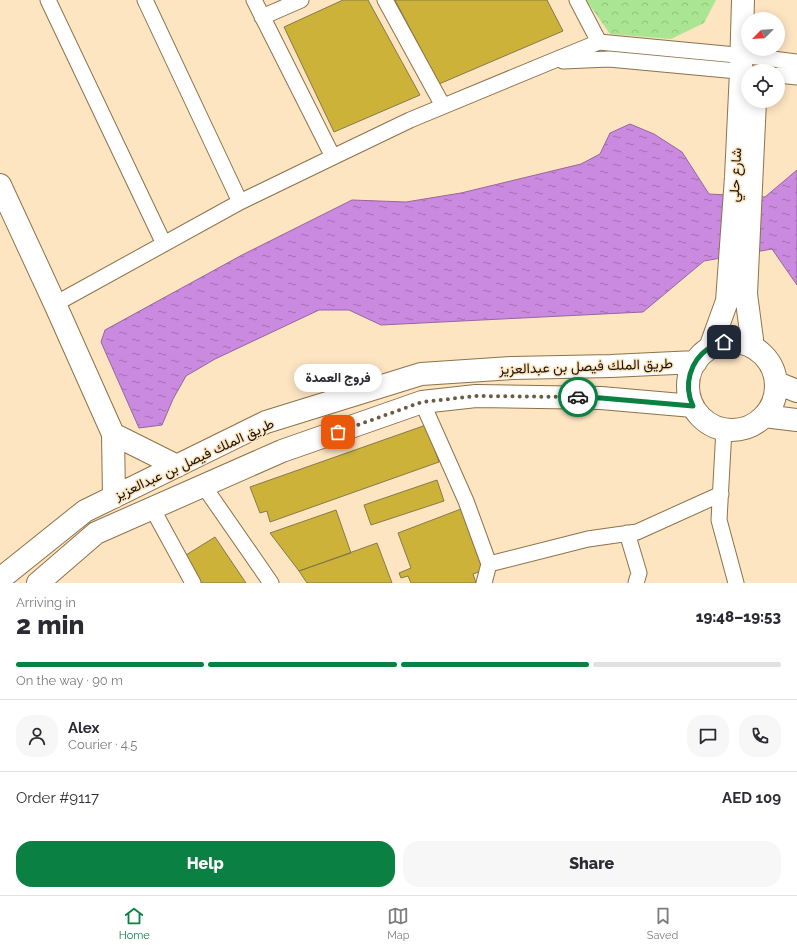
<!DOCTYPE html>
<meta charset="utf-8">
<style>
body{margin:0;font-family:Raleway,Vazirmatn,sans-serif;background:#f7f7f7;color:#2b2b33;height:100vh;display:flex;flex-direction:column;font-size:15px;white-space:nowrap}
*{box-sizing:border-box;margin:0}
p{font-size:13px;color:#7c7c81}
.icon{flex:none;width:22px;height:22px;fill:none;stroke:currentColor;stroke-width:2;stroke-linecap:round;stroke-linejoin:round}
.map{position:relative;height:583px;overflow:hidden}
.drawer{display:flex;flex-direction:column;background:#fff;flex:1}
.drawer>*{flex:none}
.needle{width:26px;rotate:246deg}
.fabs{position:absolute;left:741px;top:12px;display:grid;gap:8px}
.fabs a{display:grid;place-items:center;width:44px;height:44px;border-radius:50%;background:#fff;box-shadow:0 2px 10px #0003;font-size:20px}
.pin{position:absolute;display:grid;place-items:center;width:34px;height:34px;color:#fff;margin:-17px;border-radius:8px;box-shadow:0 2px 6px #0006}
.courier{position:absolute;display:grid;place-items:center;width:40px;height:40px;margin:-20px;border:3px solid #0b8043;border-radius:50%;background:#fff;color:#222;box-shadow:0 1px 5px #0007}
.bubble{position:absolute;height:28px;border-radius:14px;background:#fff;box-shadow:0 2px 10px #0003;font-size:13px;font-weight:800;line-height:28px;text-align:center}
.headline em{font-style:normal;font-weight:800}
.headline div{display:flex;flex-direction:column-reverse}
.headline{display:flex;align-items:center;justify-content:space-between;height:68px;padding:0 16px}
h1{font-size:26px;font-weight:800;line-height:30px}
.bar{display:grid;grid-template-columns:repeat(4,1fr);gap:6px 4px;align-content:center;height:48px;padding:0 16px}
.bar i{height:5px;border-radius:3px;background:#e1e1e2}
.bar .on{background:#0b8043}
.bar p{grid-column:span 4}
.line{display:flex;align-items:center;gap:10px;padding:0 16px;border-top:1px solid #e1e1e2}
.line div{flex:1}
.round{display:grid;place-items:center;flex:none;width:42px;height:42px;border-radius:16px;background:#f7f7f7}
.button{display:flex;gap:8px;margin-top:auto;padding:8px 16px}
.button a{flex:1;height:46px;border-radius:16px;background:#0b8043;color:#fff;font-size:16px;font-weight:800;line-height:46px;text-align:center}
.button a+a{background:#f7f7f7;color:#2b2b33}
.menu{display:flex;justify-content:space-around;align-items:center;height:56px;border-top:1px solid #e1e1e2;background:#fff;font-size:11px;color:#7c7c81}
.menu a{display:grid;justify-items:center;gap:2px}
.menu .on{color:#0b8043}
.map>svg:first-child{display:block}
</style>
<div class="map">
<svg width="797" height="583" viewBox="0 0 797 583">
<defs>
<pattern id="park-crowns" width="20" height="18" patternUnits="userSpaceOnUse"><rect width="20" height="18" fill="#aae592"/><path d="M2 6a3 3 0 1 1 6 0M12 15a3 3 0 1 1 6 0" fill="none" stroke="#92c37c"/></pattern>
<pattern id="water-ripples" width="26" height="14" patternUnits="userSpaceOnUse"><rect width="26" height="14" fill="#ca8ae0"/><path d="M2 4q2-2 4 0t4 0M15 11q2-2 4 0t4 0" fill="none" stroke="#a36fb3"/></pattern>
</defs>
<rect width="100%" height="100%" fill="#fde5c2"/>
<path fill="url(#park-crowns)" d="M586,0H716L704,23L671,39L610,34Z"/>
<path fill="url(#water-ripples)" stroke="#96669d" d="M630,124L654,134L682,152L709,194L765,197L797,170V285L772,249L704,261L643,312L381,325L349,310H319L215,359L186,376L173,399L162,425L139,428L101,342L105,330L242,255L352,200L406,202L461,193L581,164L600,154L610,133Z"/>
<path fill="#ccb238" stroke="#857a4b" d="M343,0H368L420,95L334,132L284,27Z
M395,0H547L563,31L439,84Z
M426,425L439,462L270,522L267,511L260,513L250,487Z
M437,480L444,501L371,525L364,505Z
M461,509L484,570L473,574L476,583H411L408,576L401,578L399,573L411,568L398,533Z
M336,510L351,553L299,571L270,533Z
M215,537L246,583H199L186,555Z
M377,543L392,583H307L299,571Z"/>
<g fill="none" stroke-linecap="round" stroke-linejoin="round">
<defs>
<path id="street" d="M48,0L164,244
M145,0L240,202
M254,0L333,157
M385,0L443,106
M577,0L599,42
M262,17L301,0
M563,61L609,59L748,72
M778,75L797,77
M55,304L240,202L333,157L410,120L550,62L599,42L757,57L797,62
M422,402L466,501L489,564L484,583
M724,429L719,520L736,583
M203,485L271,583
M152,508L193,583
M627,533L639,573L636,583
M489,564L588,539L637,532L721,494"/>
<path id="secondary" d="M0,185L55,304L113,434L114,497
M688 386a44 44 0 1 1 88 0a44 44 0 1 1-88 0Z
M753,347L746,294L755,101
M710,348L727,301L736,177L741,71L743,0
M777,383L797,391
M764,416L797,420
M113,434L177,466
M0,579L85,511L266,422L421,374L512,368L611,366L696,362
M38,583L96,533L282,451L422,402L476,396L601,398L693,406"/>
</defs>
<use href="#street" stroke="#8d7249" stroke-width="17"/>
<use href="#secondary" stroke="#8d7249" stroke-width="24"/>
<use href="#street" stroke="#fff" stroke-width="15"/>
<use href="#secondary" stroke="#fff" stroke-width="22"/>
</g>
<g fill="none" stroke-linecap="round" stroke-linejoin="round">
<path stroke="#6a5b45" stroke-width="4" stroke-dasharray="0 7.2" d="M338,432L422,402L476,396L578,397"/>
<path stroke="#0b8043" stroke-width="5" d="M578,397L601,398L693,406C683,385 690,361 709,348C713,345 719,344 724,342"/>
</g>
<g text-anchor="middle" stroke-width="3" stroke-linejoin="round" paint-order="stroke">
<g font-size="14" fill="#1b1102" stroke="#fde5c2">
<text transform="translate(735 175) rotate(-87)" y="5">شارع حلي</text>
<text transform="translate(586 366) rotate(-2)" y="5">طريق الملك فيصل بن عبدالعزيز</text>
<text transform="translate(194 459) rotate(-25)" y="5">طريق الملك فيصل بن عبدالعزيز</text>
</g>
</g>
</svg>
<div class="fabs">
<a><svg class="needle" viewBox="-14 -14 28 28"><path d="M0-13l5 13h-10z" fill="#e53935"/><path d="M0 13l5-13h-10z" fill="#7c7c81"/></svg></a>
<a><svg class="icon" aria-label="locate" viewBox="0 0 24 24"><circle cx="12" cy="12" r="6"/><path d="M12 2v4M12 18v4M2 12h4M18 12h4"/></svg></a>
</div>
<div class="pin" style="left:338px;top:432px;background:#ea580c"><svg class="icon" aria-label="bag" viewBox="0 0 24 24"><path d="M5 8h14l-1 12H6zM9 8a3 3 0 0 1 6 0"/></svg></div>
<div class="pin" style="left:724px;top:342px;background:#1f2937"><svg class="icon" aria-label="home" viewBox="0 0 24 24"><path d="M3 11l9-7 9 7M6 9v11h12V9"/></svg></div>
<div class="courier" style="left:578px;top:397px"><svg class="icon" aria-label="car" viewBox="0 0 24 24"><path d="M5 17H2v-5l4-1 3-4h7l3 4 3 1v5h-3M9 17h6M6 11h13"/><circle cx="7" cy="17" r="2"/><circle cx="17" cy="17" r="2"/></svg></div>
<div class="bubble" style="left:294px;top:364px;width:88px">فروج العمدة</div>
</div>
<section class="drawer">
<div class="headline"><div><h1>2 min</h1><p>Arriving in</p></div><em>19:48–19:53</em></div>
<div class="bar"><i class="on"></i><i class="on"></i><i class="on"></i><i></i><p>On the way · 90 m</p></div>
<div class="line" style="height:72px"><a class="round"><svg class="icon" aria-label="person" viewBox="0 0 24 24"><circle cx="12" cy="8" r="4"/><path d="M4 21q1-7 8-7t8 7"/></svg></a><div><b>Alex</b><p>Courier · 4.5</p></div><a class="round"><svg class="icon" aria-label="chat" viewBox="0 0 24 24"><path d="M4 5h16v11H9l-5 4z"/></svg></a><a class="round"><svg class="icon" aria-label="phone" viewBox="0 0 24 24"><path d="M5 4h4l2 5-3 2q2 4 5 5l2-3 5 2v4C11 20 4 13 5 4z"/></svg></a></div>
<div class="line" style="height:52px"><div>Order #9117</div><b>AED 109</b></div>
<div class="button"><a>Help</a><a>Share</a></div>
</section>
<nav class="menu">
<a class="on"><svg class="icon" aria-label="home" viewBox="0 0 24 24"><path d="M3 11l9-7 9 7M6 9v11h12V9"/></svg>Home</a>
<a><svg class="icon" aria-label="map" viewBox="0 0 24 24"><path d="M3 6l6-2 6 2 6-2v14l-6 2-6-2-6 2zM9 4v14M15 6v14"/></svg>Map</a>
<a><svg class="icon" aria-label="saved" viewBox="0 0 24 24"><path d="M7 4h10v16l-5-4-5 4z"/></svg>Saved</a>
</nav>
